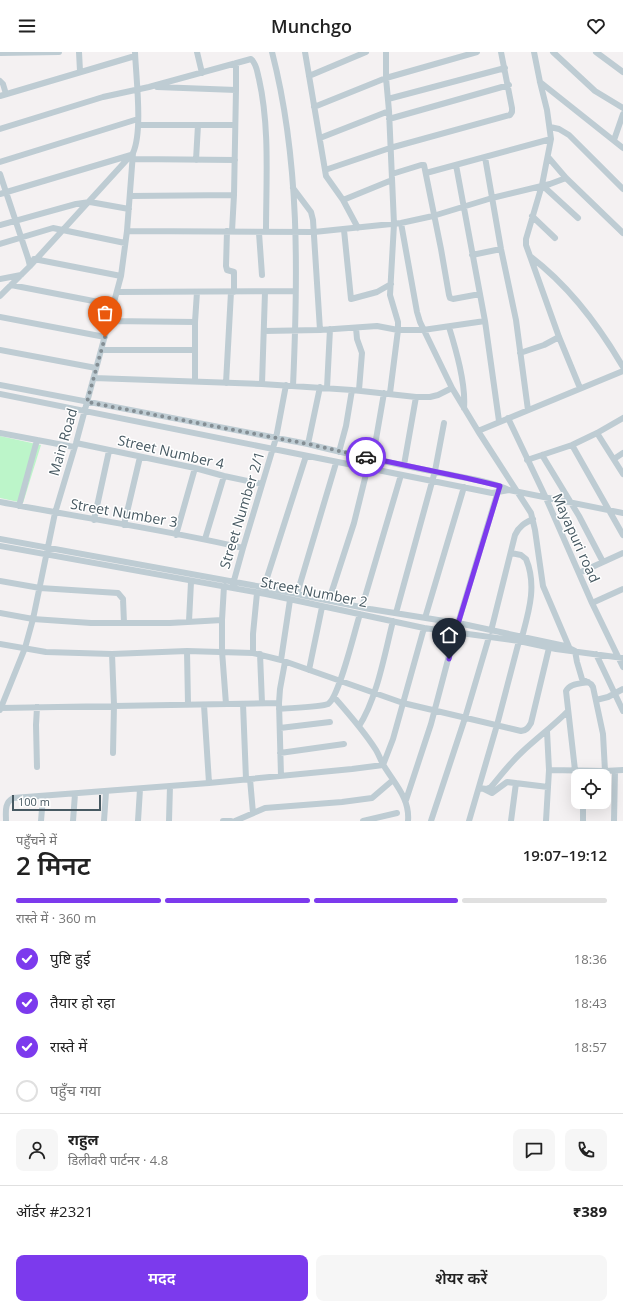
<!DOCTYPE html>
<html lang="hi">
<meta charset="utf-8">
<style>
body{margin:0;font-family:"Open Sans","Noto Sans Devanagari",sans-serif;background:#f6f6f6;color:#222;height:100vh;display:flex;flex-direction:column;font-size:15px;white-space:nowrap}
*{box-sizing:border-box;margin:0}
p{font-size:13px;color:#767676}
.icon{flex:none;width:22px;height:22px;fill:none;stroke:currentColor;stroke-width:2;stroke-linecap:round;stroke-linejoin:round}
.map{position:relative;height:769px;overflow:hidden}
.sheet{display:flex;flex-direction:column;background:#fff;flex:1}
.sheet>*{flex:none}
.controls{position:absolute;left:571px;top:717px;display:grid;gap:8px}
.controls a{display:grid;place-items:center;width:40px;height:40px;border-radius:8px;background:#fff;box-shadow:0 4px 16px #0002;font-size:20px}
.scale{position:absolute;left:12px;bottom:10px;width:89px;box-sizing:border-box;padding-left:4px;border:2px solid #475962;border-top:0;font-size:11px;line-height:14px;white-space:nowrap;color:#475962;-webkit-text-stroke:3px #fff;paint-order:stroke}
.pin{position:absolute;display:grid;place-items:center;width:34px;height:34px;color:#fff;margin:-41px -17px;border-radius:50% 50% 50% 0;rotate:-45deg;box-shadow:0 0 4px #0007}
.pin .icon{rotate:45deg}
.courier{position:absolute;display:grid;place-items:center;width:40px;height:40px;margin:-20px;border:3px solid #7c3aed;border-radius:50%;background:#fff;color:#222;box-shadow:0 1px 5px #0007}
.head em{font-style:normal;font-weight:600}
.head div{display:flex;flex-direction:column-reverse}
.head{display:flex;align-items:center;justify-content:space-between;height:68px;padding:0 16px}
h1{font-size:26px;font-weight:600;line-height:30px}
.bar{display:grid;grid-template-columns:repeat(4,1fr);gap:6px 4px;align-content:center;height:48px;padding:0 16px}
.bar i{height:5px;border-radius:3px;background:#e0e0e0}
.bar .on{background:#7c3aed}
.bar p{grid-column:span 4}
.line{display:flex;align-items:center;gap:10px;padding:0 16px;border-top:1px solid #e0e0e0}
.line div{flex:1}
.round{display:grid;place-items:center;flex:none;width:42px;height:42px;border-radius:8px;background:#f6f6f6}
ol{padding:0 16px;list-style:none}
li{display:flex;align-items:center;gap:12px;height:44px}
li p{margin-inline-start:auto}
li .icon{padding:4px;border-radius:50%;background:#7c3aed;color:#fff;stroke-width:4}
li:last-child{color:#767676}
li i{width:22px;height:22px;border:2px solid #e0e0e0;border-radius:50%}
.action{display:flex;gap:8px;margin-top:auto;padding:8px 16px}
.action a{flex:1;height:46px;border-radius:8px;background:#7c3aed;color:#fff;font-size:16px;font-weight:600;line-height:46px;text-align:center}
.action a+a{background:#f6f6f6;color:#222}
header{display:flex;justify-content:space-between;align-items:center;height:52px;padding:0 16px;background:#fff;font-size:18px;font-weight:600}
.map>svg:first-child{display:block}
</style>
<header><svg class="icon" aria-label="menu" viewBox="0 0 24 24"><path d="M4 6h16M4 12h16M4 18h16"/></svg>Munchgo<svg class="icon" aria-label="heart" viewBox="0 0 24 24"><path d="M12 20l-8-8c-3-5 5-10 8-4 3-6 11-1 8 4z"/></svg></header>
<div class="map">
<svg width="623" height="769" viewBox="0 0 623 769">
<rect width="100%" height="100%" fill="#f4f1f2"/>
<path fill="#bcf5c9" d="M0,384L41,393L23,451L0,446Z"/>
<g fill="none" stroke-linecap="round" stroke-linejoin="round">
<path stroke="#beccd3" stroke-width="6" d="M79,0L80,19
M197,0L202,21
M272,0C300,108 298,223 293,334
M305,0L326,124L343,148L358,176
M386,0V26L389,59L394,172L390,243L398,270V278L390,341
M534,0L540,30L547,58L551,87L542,133L526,187V193L559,285L580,336
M553,0L595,39L623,56
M596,0L623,20
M0,1L59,0
M309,24L366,0
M0,29L3,32L6,42
M540,30L623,96
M157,35L236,38L234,143L232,179
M236,38V11
M0,44L135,4
M388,47L505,16
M314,55L386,26L477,0
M389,67L509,33
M138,73H235
M550,75L559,77L569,83L623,137
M0,77L103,45L149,35L251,7C257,12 257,20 259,27C270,76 266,129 266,180
M320,86L389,59
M614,88L623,62
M485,105L501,197L516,268L528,358
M548,105L566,126L623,181
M133,107L235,108
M196,108L198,73
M0,110L138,67
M456,113L485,269L499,369
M325,118L390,96L510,63L512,60V56L501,0
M426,121L551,87
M0,122L28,206L30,214
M392,122L421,113H424L441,197L449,243L450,246L453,247L480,242
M542,133L578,166
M293,136L311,160L313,168L320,278
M0,142L131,103
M130,144L234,143
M343,148L392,128
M532,164L555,186
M401,171L417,260L420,270L452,336L478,379L531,461L535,478L543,534L569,595
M0,173L76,152L90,150L129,157
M344,178L351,247L377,240L391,232
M127,179L314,180L401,171L433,164L492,146L550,132L566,126
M227,179L226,214L227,218L234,220V240
M259,181L262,223
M0,192L53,176L125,191
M472,203L501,197
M531,205C569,234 599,274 623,315
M34,207L121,224
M0,227L21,223
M11,233L114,253
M117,240L295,239
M0,244L30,214L133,101C143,79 136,26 135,0
M0,265L105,285
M109,269L195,270V329
M195,270L197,240
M449,275C456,298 466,332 464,356
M356,276L357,287L362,301L359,338
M264,279L320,278L377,274L398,278H423L485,269
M0,298L96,316
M101,298H195
M520,301L544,293L559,285
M94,326L262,332L265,240
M226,331L231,240
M262,332L352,338L416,345H430L438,343L452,336
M0,333L308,392C350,403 393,411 436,420C460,425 487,428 509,438L623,461
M327,336L330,277
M0,342L492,441L509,438
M508,366L546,446L592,551L623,615
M478,379L623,319
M0,381L74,395
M597,381L623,422
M76,391L195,416L224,424L262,432
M308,392L320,335
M572,393L623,483
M339,400L346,374L352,338
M542,403L579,464L603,510
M614,407L623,401
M527,408L572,393L597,381L623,366
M404,413L416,345
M0,450C81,466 163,477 243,496
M19,454L37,388
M94,468L109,399
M124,473L140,405
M176,483L195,416
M0,487L262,535L370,557L463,572L565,594L575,599L577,610L582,627L591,632L593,635L603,682L605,719
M205,487L224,424
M0,494L266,542L424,576L519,589L556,597L623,606
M511,501L521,503L526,507C537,533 529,559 522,585
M579,521L623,501
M0,529L40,536L118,541L123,547L124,571
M233,532L243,496L276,386L286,333
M264,535L306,404
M297,542L336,411
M329,548L354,471L370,406L375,393L384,341
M592,551L623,537
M362,555L401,423
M0,561L33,567L91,571H170L222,568L224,534
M396,561L435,419L444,371
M425,566L464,435
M222,568V599L226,652
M189,569L191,530
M491,579L515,483C519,474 525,471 533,467
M0,592L46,600L112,602L187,599L253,601L281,608L403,651L521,679C527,678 528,676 531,671L549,596
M187,599L188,652
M253,601V582L257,541
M112,602L114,653L113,701
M260,602L262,651
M596,602L623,659
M281,608L290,548
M309,618L322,555
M334,645C349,662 364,679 376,698C379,703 381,709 384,714C395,732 410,747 408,769
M596,648L608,645L623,637
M243,652L246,727
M204,653L209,731
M1,656L279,651
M279,657C289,656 321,655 328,652C339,646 355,577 360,562
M0,658L25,596L33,567L55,461L76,391L121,224L127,179L133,101
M359,674C377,647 385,600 393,569
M280,676L330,670
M280,701L344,692
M383,713L393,687L424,576
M37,715L36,673L37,655
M549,718L605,719L623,718
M575,718L566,639C570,631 580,632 588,630
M281,724L279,651L280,637L285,610
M250,727L253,761
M479,736L487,737L491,735C501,723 510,711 522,700C537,686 553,674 568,659
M484,737L492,741L507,730L548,735
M406,748L431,672L455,581L498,439
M583,750V769
M6,769C6,760 4,751 13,746L209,731L352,717L383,713
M41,769L43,745
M73,769L75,742
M104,769L106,740
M138,769L140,737
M169,769L170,734
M223,769H231
M235,769L265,756L342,750L372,746L393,728
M363,769L397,761
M431,769L465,666L489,585
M469,769L497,673L519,589
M511,769L516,731
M546,769L549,718L547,679
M614,769L615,719"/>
</g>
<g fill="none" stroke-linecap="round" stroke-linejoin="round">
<path stroke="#848e94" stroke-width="4" stroke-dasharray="0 7.2" d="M105,285L87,350L308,392L366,405"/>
<path stroke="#7c3aed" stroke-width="5" d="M366,405L466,426L500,434L458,572L449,607"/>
</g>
<g text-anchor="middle" stroke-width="3" stroke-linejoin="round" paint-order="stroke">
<g font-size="14" fill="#475962" stroke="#fff">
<text transform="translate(63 390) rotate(-74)" y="5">Main Road</text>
<text transform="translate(171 400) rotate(13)" y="5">Street Number 4</text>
<text transform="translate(242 458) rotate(-73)" y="5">Street Number 2/1</text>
<text transform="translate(124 461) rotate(10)" y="5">Street Number 3</text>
<text transform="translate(576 486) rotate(66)" y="5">Mayapuri road</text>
<text transform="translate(314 540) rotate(11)" y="5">Street Number 2</text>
</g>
</g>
</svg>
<div class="controls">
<a><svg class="icon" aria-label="locate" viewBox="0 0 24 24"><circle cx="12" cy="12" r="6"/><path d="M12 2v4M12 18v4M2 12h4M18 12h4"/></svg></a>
</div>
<div class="scale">100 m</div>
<div class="pin" style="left:105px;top:285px;background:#ea580c"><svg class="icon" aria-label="bag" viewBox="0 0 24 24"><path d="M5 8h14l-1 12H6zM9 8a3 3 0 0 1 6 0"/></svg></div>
<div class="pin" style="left:449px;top:607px;background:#1f2937"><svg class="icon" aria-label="home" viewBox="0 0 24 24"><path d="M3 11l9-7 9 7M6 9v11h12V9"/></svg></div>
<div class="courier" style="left:366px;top:405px"><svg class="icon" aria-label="car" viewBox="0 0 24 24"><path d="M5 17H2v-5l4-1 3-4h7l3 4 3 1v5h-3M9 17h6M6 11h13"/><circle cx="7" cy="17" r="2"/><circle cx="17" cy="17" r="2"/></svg></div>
</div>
<section class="sheet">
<div class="head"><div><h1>2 मिनट</h1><p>पहुँचने में</p></div><em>19:07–19:12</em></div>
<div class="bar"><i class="on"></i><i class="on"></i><i class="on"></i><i></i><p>रास्ते में · 360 m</p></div>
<ol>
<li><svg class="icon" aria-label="check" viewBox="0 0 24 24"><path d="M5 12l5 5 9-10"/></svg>पुष्टि हुई<p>18:36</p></li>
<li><svg class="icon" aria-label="check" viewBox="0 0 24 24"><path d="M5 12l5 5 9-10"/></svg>तैयार हो रहा<p>18:43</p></li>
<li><svg class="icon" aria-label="check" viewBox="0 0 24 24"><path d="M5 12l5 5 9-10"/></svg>रास्ते में<p>18:57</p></li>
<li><i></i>पहुँच गया</li>
</ol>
<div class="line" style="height:72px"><a class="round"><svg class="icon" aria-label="person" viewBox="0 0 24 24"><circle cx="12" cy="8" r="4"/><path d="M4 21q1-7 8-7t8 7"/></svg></a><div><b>राहुल</b><p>डिलीवरी पार्टनर · 4.8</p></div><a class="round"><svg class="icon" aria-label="chat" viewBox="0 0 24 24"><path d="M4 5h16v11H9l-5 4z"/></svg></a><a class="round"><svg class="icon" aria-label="phone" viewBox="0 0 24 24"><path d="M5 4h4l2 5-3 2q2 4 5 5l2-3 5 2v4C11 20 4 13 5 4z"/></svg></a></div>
<div class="line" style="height:52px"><div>ऑर्डर #2321</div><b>₹389</b></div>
<div class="action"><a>मदद</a><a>शेयर करें</a></div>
</section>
